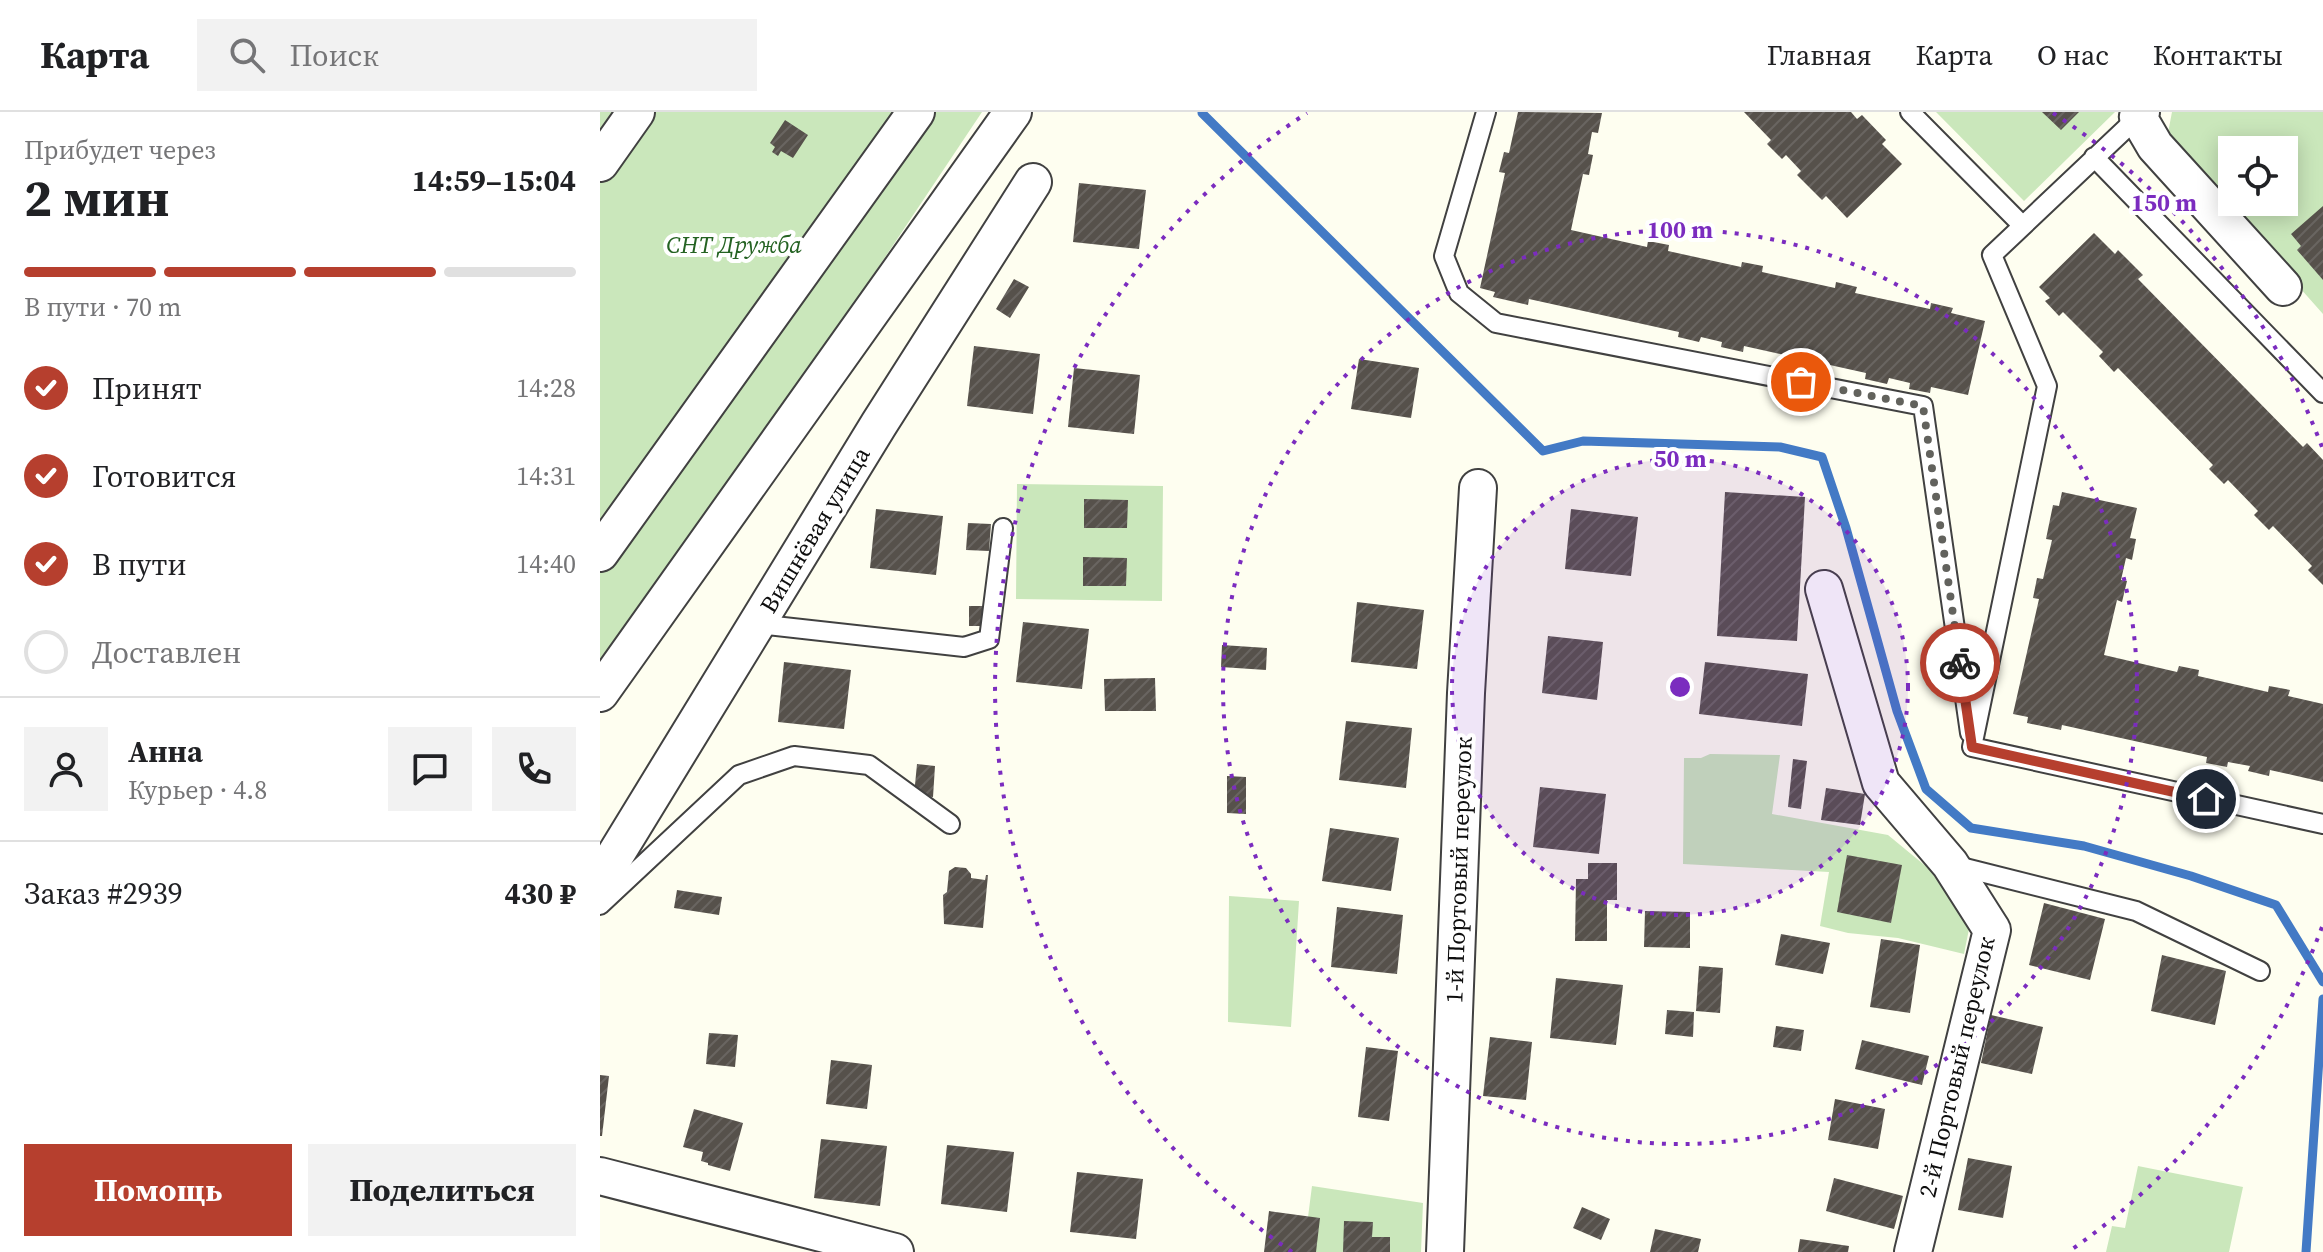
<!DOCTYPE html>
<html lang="ru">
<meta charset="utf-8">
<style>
body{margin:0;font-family:"Source Serif 4",serif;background:#f2f2f2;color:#202124;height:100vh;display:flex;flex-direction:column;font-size:30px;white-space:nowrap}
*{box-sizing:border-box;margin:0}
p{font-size:26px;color:#757577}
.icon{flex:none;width:44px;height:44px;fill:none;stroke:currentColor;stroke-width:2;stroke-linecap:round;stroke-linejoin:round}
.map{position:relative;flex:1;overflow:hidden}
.sheet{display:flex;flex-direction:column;background:#fff;width:600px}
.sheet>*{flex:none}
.fabs{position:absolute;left:1618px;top:24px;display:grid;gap:16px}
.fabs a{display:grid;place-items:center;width:80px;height:80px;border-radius:0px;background:#fff;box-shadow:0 4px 20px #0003;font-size:40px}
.pin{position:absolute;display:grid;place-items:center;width:68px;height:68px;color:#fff;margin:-34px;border:4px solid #fff;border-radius:50%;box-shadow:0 2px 8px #0007}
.courier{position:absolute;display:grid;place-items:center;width:80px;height:80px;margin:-40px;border:6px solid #b63f2e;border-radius:50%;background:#fff;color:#222;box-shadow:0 2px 10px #0007}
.overview em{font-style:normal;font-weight:700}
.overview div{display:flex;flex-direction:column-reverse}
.overview{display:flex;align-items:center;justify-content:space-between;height:136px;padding:0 24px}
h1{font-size:52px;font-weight:700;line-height:60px}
.bar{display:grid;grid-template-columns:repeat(4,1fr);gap:12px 8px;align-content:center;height:96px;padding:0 24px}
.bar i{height:10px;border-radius:6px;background:#e0e0e0}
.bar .selected{background:#b63f2e}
.bar p{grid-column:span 4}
.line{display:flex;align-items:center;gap:20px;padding:0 24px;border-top:2px solid #e0e0e0}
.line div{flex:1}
.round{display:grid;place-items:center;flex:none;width:84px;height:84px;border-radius:0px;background:#f2f2f2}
ol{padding:0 24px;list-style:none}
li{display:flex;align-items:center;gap:24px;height:88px}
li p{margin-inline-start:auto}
li .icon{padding:8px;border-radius:50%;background:#b63f2e;color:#fff;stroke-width:4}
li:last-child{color:#757577}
li i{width:44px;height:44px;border:4px solid #e0e0e0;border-radius:50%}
.primary-button{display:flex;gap:16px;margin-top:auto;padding:16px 24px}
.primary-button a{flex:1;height:92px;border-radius:0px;background:#b63f2e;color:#fff;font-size:32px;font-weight:700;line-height:92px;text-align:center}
.primary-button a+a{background:#f2f2f2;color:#202124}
header{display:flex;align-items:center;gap:48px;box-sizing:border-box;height:112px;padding:0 40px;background:#fff;border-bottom:2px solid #e0e0e0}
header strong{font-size:38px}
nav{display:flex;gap:44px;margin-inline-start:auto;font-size:28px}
.search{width:560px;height:72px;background:#f2f2f2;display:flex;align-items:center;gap:20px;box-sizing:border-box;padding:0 28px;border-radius:0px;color:#757577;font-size:30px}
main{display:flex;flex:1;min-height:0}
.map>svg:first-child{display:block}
</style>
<header>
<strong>Карта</strong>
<div class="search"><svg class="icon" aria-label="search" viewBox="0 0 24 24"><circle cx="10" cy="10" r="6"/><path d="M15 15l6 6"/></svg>Поиск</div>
<nav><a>Главная</a><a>Карта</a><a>О нас</a><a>Контакты</a></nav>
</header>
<main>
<section class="sheet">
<div class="overview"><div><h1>2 мин</h1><p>Прибудет через</p></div><em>14:59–15:04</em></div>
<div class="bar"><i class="selected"></i><i class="selected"></i><i class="selected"></i><i></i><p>В пути · 70 m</p></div>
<ol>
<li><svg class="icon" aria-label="check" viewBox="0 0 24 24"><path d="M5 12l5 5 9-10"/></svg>Принят<p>14:28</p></li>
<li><svg class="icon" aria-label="check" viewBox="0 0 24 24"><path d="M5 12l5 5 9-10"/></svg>Готовится<p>14:31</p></li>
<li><svg class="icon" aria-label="check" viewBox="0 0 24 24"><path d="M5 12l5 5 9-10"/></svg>В пути<p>14:40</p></li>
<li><i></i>Доставлен</li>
</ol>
<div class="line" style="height:144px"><a class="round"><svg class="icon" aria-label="person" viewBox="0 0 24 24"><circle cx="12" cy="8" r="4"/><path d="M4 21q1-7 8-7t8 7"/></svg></a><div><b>Анна</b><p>Курьер · 4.8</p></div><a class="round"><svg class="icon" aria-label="chat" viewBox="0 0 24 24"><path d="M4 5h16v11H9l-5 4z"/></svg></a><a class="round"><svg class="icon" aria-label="phone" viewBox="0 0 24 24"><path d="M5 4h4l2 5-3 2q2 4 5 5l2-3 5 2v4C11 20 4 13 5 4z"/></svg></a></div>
<div class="line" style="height:104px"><div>Заказ #2939</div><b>430 ₽</b></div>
<div class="primary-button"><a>Помощь</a><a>Поделиться</a></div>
</section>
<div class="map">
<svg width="1723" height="1140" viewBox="0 0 1723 1140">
<defs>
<pattern id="building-hatch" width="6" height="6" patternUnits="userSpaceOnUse" patternTransform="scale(2)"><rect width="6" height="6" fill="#56514b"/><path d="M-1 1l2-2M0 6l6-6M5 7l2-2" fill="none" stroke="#696561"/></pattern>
</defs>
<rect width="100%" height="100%" fill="#fefef0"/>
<path fill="#cae7bb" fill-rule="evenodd" d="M0,0H382L0,572Z
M1336,0H1515L1424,89Z
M1572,0H1723V202L1567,26ZM1632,38H1684V90H1632Z
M417,372L563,374L562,489L416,487Z
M1110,642L1180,643L1172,702L1288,723L1362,784L1371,807L1364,842L1298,826L1248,821L1220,814L1229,760L1083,752L1084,646H1101Z
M629,784L699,789L691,915L628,910Z
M1538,1054L1643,1075L1629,1140H1506L1512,1114L1525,1116Z
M712,1074L823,1091L821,1140H713L708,1105Z"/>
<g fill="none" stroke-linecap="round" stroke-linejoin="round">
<path stroke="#437ac5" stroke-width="9" d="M602,1L943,339L983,329L1180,335L1222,345L1246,416L1297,599L1326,677L1371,716L1484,734L1591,764L1676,793L1723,870
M1706,1140L1723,887"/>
</g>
<path fill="url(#building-hatch)" d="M918,0L1002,1L998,21L992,20L988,42L993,43L989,63L983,62L971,118L1047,135L1048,129L1069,133L1068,139L1141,155L1142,150L1163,154L1162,160L1235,176L1236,170L1257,175L1255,181L1330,197L1331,191L1353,196L1351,201L1385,209L1368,283L1331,275L1330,281L1309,277L1310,271L1289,266L1287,272L1265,267L1266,261L1144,234L1143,240L1121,235L1122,230L1101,225L1099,230L1078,225L1079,220L929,187L928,193L893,185L895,180L880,176L905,61L899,60L904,40L909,41Z
M1144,0H1251L1257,7L1262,3L1286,28L1282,32L1302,52L1247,106L1226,84L1222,88L1197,63L1201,59L1186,43L1182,47L1167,32L1171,28Z
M1442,0H1479L1461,18Z
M185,8L208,23L193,46L181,39L178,44L172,40L175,35L170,31Z
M479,71L546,78L539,137L473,130Z
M1723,94V168L1697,138L1701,134L1691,122Z
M1494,121L1515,142L1518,138L1543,163L1538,167L1703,335L1707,331L1723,348V473L1708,458L1712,454L1673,414L1669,418L1654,403L1658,399L1628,368L1624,372L1609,357L1613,353L1518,256L1514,260L1499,244L1503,240L1463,200L1459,204L1445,189L1450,186L1439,175Z
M414,167L429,175L410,206L396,197Z
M374,234L440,242L433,302L367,294Z
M759,247L819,256L811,306L751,297Z
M474,256L540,263L534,322L468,315Z
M1125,380L1205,385L1197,529L1117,524Z
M1462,380L1537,396L1530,426L1536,427L1532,448L1526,446L1521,468L1527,469L1522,490L1517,488L1504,543L1577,560L1579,554L1599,558L1598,564L1668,580L1669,574L1690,578L1688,584L1723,592V670L1670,658L1669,664L1648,659L1650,654L1628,650L1627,655L1606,651L1607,645L1462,613L1461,618L1427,611L1428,605L1413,602L1439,487L1433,486L1437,466L1443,467L1452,428L1446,427L1453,393L1459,394Z
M484,387L528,388L527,416H484Z
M276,397L343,404L336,463L270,456Z
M971,397L1038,405L1031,464L965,457Z
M368,411L391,412L389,439L366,438Z
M483,445L527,446L526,474H483Z
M757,490L824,498L817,557L751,550Z
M369,494H384V514H369Z
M423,510L489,517L482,577L416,570Z
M948,524L1003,530L997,588L942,581Z
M622,533L667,536L666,558L621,555Z
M184,550L251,558L244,617L178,610Z
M1105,550L1208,562L1202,614L1099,602Z
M555,566L556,599H505L504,567Z
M746,609L812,616L806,676L739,668Z
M1193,647L1207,649L1201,697L1188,695Z
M317,652L335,654L333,685L314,683Z
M627,664L646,665V702L627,701Z
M940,675L1006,682L999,742L933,735Z
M1226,676L1265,682L1260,713L1221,708Z
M730,716L799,726L791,779L722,769Z
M1247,743L1302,753L1291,811L1237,800Z
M988,751H1017V788H1007V829H975L976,767H988Z
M355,755L366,756L371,762V766L385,768L386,763H388L383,816L344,812L343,783L347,780L349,759Z
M77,778L122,785L119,803L74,796Z
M1444,791L1505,807L1490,868L1429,853Z
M737,795L803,803L797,862L731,855Z
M1045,799L1090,800V836L1044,835Z
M1181,822L1230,831L1223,862L1175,853Z
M1281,827L1320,833L1310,901L1270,895Z
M1562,843L1626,859L1615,913L1551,899Z
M1099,854L1123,856L1120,901L1096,899Z
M956,866L1023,873L1016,933L950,926Z
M1067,898L1094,900L1093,925L1065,922Z
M1391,903L1443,915L1432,962L1381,951Z
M1176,914L1204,918L1201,939L1173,935Z
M109,921L138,923L135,955L106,952Z
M890,925L932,930L926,988L883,984Z
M1262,928L1329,944L1322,973L1255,957Z
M766,935L798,939L789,1009L758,1005Z
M231,948L272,953L267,997L226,992Z
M0,963L9,964L2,1024H0Z
M1235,987L1285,997L1278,1037L1228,1028Z
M94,997L143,1011L130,1059L108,1053V1051L101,1049L103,1040L83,1035Z
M221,1027L287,1034L280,1094L214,1086Z
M347,1033L414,1040L407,1100L341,1092Z
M1368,1046L1412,1054L1403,1106L1358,1098Z
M477,1060L543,1067L536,1127L470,1120Z
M1234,1066L1303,1084L1294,1117L1226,1099Z
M982,1095L1010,1107L1001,1128L973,1116Z
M669,1099L720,1106L716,1140H664Z
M744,1109L773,1110L772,1125H790V1140H743Z
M1055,1117L1101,1127L1098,1140H1050Z
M1200,1127L1249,1134L1248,1140H1198Z"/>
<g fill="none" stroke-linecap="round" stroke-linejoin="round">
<defs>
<path id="lane" d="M886,0L844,144L859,181L896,211L1323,294L1370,621
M1310,0L1422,113
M1538,5L1392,143L1447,274L1372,635L1723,712
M1494,45L1723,281
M158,512L364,535L389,527L403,416
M1353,753L1536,799L1660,859
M0,793L139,663L194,644L269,653L350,712"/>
<path id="street" d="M1541,0L1538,5L1555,34L1683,175
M0,51L36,0
M0,441L316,0
M1224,477L1281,671L1350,752L1392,818L1313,1140
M0,581L413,0
M0,768L279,312L433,70
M0,1064L295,1140
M845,1140L866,581L878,376"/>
</defs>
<use href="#lane" stroke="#414141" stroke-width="22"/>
<use href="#street" stroke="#414141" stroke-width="40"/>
<use href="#lane" stroke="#fff" stroke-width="18"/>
<use href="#street" stroke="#fff" stroke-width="36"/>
</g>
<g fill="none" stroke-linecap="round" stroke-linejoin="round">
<path stroke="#62625d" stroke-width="8" stroke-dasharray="0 14.4" d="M1201,270L1323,294L1360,551"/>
<path stroke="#b63f2e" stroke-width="10" d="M1360,551L1372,635L1606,687"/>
</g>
<circle cx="1080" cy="575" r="228" fill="#7b2cbf" fill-opacity=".12"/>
<g fill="none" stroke="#7b2cbf" stroke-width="4" stroke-dasharray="4 8">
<circle cx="1080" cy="575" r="228"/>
<circle cx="1080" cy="575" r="457"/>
<path d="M1722 815A685 685 0 0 1 1468 1140M692 1140A685 685 0 0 1 707 1M1453 1A685 685 0 0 1 1722 335"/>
</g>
<g text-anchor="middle" stroke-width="8" stroke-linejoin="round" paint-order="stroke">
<g font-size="24" font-style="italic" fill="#246222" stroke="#fff">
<text x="134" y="141">СНТ Дружба</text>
</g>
<g font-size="24" fill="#0e0e0e" stroke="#fff">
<text transform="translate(215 418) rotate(-59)" y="8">Вишнёвая улица</text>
<text transform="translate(859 758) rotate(-88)" y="8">1-й Портовый переулок</text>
<text transform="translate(1357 955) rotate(-77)" y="8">2-й Портовый переулок</text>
</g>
</g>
<circle cx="1080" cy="575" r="12" fill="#7b2cbf" stroke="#fff" stroke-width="4"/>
<g font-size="24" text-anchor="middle" font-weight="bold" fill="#7b2cbf" stroke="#fff" stroke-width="8" stroke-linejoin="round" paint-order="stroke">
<text x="1564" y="99">150 m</text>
<text x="1080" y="126">100 m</text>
<text x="1080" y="355">50 m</text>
</g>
</svg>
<div class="fabs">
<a><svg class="icon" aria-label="locate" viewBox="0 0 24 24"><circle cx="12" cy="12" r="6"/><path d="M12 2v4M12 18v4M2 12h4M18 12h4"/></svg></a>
</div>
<div class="pin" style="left:1201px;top:270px;background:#ea580c"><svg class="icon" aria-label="bag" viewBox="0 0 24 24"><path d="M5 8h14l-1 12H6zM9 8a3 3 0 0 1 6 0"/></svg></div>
<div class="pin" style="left:1606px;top:687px;background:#1f2937"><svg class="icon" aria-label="home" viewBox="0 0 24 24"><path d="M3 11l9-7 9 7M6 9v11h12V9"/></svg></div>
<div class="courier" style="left:1360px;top:551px"><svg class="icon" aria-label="bike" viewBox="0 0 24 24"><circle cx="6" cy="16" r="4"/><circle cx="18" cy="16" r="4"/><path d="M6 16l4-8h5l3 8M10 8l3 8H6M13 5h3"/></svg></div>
</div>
</main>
